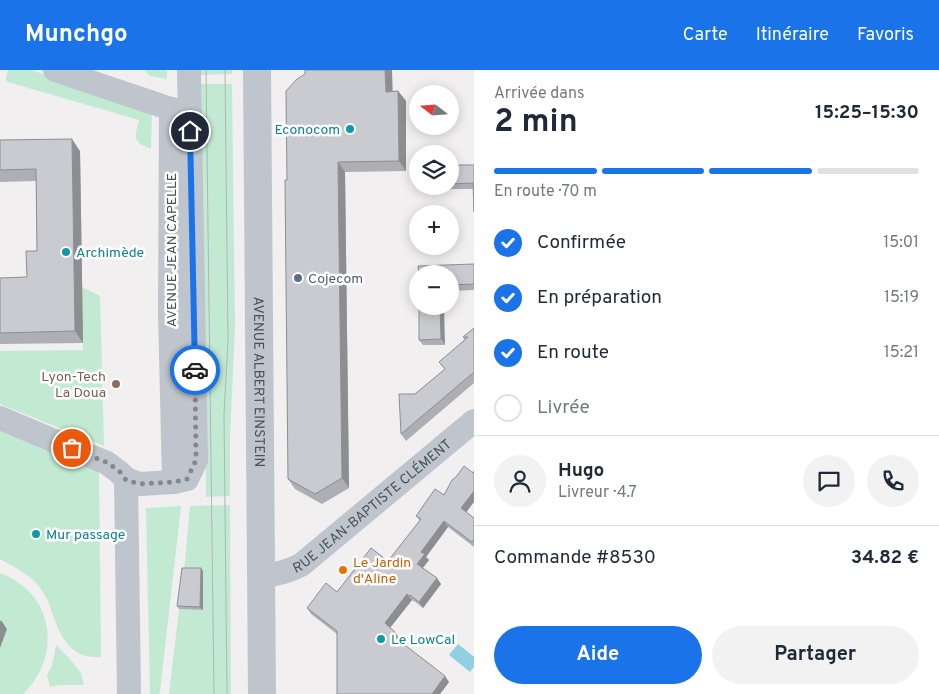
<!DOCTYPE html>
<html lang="fr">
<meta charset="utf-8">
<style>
body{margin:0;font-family:Overpass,sans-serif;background:#f2f2f3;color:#1f2937;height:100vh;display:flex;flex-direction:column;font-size:19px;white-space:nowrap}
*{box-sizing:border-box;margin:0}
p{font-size:16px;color:#747a83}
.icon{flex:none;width:28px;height:28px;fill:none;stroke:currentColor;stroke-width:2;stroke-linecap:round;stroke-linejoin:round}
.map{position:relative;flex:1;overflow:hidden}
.side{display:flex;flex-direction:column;background:#fff;width:465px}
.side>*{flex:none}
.needle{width:32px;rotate:287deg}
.controls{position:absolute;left:409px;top:15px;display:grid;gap:10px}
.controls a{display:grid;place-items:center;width:50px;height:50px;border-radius:50%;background:#fff;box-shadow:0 2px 12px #0003;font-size:25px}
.pin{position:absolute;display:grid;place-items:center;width:42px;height:42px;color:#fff;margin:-21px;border:2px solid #fff;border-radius:50%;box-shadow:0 1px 5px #0007}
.courier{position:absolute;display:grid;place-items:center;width:50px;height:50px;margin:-25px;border:4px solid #1a73e8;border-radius:50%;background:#fff;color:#222;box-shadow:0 1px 6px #0007}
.head em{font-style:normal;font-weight:700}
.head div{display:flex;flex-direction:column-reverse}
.head{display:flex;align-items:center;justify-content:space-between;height:85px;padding:0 20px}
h1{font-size:32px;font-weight:700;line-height:38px}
.bar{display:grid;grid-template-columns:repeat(4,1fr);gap:8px 5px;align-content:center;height:60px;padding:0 20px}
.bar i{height:6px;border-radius:4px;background:#e0e1e3}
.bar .current{background:#1a73e8}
.bar p{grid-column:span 4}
.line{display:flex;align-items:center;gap:12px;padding:0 20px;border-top:1px solid #e0e1e3}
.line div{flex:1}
.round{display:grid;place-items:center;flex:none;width:52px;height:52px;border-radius:26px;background:#f2f2f3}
ol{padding:0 20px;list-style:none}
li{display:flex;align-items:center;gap:15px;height:55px}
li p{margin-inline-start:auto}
li .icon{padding:5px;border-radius:50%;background:#1a73e8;color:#fff;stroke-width:4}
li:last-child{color:#747a83}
li i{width:28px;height:28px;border:2px solid #e0e1e3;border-radius:50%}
.button{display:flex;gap:10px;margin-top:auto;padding:10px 20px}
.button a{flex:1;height:58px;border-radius:30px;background:#1a73e8;color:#fff;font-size:20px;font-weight:700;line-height:58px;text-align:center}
.button a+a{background:#f2f2f3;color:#1f2937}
header{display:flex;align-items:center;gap:30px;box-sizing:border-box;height:70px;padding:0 25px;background:#1a73e8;color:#fff}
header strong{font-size:24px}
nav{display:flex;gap:28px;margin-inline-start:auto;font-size:18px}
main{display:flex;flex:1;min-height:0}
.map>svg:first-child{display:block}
</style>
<header>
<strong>Munchgo</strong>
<nav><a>Carte</a><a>Itinéraire</a><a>Favoris</a></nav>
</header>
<main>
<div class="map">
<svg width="474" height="624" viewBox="0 0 474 624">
<rect width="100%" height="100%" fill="#f1efef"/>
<path fill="#c2ead3" d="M9,0H31L152,40L151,79L140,74L136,69V62L139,50L8,12L6,10L7,3Z
M144,0H167V9L150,6Z
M201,0H232V4L201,5Z
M201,14H232L235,257L230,367V426L206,427Z
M82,217L100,226L104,376L0,334V281L83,280Z
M0,361L99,402L101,587C77,589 64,575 56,553C50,540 50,531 40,518C31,505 14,497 0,489Z
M230,435L231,624H169L179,539L202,540L184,501L190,436Z
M181,436L160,622L159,624H150L146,438Z
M0,503C54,523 63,585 23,624H0V577L7,557L0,554Z
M56,575L68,587L81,603L84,615H60L50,617L47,605L52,596Z"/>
<path fill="#93cfe3" d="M458,574L473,586H474V597L470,602L449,585Z"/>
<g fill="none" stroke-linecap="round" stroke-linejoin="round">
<g stroke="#bfc5cc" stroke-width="24">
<path d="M55,0L171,39L186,42"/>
<path d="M171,39L170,241L174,412"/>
<path d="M0,348L107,393L120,403L126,409"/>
<path id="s1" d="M261,506C276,505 287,502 301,495L474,351"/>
<path d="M129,624L126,409L140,414L174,412L187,409L196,390L189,0"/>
</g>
<path stroke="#bfc5cc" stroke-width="28" id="s2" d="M257,0L262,624"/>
<path stroke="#b2b4b8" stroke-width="1" d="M206,0L214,624
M225,0L228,271L224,344L227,624"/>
</g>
<path fill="#adafb4" d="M305,4L392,21H398L406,31V101L345,102L349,418L322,434L295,419L288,409L287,110Z
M0,70L80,81L83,273L0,274V208L27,207L37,181L36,111L0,112Z
M450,95H474V119H422L419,116H450Z
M474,194V220L450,221V204Z
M419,236L445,275H423L419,270Z
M474,258V313L406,371L401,364L415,324L445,299L439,292L465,270L463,267Z
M466,442L474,448V477L448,457L426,487L429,490L423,498L441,514L423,538L414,531H413L412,530L390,558L399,568L398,569L449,612L440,624H337V564L311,544L307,538L337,522L388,491L420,451L416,446Z
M203,501V540L179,539L177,536Z"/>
<path fill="#8d8e92" d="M385,0H392L393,32L386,22Z
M398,21L406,31V101L399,91Z
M72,69L80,81L83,273L75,261Z
M338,92L345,102L349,418L342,408Z
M440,236H444L445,275L441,269Z
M474,421V432L465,444L461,438Z
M444,451L448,457L426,487L429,490L421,500L417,494L421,482Z
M201,498L203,501V540L200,537Z
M437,508L441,514L423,538L419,532Z
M407,524L412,530L389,559L385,553Z
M1,550L7,559L0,578V552Z
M395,562L399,568L396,571L392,565Z
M445,606L449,612L440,624H432Z"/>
<path fill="#c9cbd1" stroke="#8d8e92" d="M305,0H385L386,22L398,21L399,91L338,92L342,408L315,424L288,409L285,110H287L286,21L297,9L305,4Z
M72,69L75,261L0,263V208L27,207L26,181H37L36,99L0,100V70Z
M450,95H474V142L473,113L450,114Z
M474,194V214L450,215V204H419L418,196Z
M419,236H440L441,269L419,270Z
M474,258V302L401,364L399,324H415L445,299L439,292L468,267H463Z
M464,396L473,403L474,401V421L461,438L474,448V469L472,472L444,451L421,482L425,484L417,494L437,508L419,532L410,525L409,526L407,524L385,553L395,562L392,565L445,606L432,624H337V561L307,538L326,513L337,522L371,478L388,491L421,449L416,446L435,419L444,425L452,410L456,407Z
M182,498H201L200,537L177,536Z"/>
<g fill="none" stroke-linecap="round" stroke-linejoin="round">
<path stroke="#84888e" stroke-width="5" stroke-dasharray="0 9" d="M72,378L108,393L120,402L126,410L140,414L174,412L187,409L196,390L195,300"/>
<path stroke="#1a73e8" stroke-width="6" d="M190,61L195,300"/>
</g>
<g fill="#0f9aa8" stroke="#fff" stroke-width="2">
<circle cx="350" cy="59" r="5"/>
<circle cx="66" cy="182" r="5"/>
<circle cx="36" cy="464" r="5"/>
<circle cx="381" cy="569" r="5"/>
</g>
<circle fill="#5c6f8a" stroke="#fff" stroke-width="2" cx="298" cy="208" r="5"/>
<circle fill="#8d6e63" stroke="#fff" stroke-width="2" cx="116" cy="314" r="5"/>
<circle fill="#e8710a" stroke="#fff" stroke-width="2" cx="343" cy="500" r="5"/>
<g text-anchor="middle" stroke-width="5" stroke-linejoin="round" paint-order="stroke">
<g font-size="14" fill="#0d838f" stroke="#fff" text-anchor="start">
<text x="340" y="64" text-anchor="end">Econocom</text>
<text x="76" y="187">Archimède</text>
<text x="46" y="469">Mur passage</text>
<text x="391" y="574">Le LowCal</text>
</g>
<g font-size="14" fill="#49515a" stroke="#fff">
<text transform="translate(171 180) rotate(-90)" y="5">AVENUE JEAN CAPELLE</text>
<text dy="5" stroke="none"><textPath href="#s2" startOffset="312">AVENUE ALBERT EINSTEIN</textPath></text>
<text dy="5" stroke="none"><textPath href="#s1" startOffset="134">RUE JEAN-BAPTISTE CLÉMENT</textPath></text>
</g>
<g font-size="14" fill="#4e5e75" stroke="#fff" text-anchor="start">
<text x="308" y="213">Cojecom</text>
</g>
<g font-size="14" fill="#785e54" stroke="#fff" text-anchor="end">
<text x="106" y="311">Lyon-Tech<tspan x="106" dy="16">La Doua</tspan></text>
</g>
<g font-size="14" fill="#c56008" stroke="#fff" text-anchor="start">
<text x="353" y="497">Le Jardin<tspan x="353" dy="16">d'Aline</tspan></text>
</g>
</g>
</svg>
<div class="controls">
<a><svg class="needle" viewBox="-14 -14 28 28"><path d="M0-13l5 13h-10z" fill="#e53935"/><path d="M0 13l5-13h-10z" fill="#747a83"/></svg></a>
<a><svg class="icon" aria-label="layers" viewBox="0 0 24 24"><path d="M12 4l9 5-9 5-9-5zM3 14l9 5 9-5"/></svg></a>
<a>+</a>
<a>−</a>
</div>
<div class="pin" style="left:72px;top:378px;background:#ea580c"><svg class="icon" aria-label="bag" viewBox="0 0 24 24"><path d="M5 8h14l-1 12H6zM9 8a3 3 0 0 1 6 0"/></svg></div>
<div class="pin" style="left:190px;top:61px;background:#1f2937"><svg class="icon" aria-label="home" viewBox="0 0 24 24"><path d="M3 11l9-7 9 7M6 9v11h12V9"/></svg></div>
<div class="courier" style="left:195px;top:300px"><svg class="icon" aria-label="car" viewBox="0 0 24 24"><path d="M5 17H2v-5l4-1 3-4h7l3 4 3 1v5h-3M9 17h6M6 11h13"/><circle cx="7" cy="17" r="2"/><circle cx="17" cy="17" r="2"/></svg></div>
</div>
<section class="side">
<div class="head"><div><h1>2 min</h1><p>Arrivée dans</p></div><em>15:25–15:30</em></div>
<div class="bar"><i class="current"></i><i class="current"></i><i class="current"></i><i></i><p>En route · 70 m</p></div>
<ol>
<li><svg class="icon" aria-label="check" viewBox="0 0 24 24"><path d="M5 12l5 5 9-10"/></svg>Confirmée<p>15:01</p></li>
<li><svg class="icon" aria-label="check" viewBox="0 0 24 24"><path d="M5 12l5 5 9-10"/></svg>En préparation<p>15:19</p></li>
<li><svg class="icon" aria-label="check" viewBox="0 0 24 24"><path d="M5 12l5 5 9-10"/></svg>En route<p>15:21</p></li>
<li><i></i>Livrée</li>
</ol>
<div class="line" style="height:90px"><a class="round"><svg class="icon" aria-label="person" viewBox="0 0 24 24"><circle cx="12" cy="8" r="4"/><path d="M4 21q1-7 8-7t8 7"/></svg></a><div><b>Hugo</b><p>Livreur · 4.7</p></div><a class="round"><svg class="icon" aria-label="chat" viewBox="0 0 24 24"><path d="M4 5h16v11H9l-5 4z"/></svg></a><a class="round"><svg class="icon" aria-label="phone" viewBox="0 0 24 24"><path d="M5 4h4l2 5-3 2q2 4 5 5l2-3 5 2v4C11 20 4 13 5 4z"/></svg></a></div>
<div class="line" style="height:65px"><div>Commande #8530</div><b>34.82 €</b></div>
<div class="button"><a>Aide</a><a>Partager</a></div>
</section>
</main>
